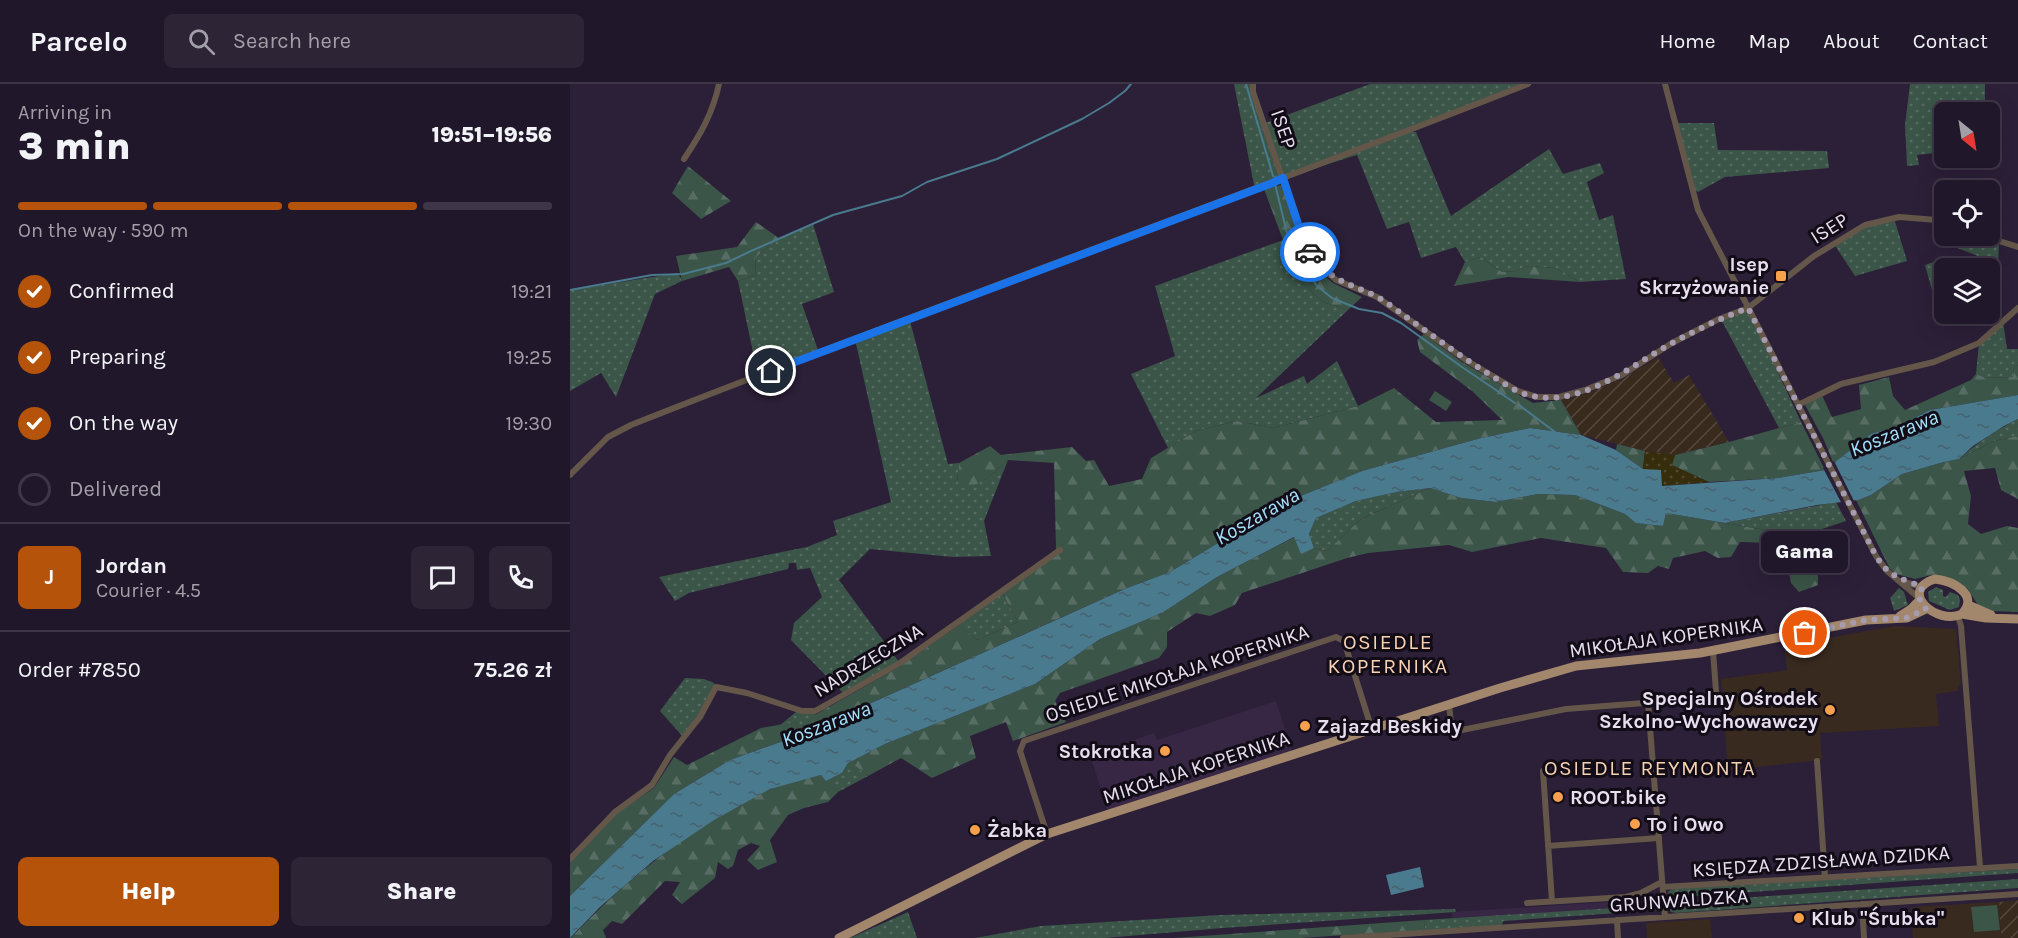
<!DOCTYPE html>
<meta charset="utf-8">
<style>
body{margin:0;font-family:Karla,sans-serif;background:#2d2436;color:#f1f3f6;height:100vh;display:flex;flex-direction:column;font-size:22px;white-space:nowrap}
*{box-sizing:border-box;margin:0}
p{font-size:20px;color:#a29fa8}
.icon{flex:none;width:33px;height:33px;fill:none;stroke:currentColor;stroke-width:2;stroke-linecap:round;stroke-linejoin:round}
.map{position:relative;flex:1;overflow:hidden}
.drawer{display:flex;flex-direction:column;background:#21172a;width:570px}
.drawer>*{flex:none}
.needle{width:39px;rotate:150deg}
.buttons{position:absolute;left:1364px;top:18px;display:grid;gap:12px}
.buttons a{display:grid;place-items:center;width:66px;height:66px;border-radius:9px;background:#21172a;box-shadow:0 6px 24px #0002,0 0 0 2px #3e3647;font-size:30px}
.pin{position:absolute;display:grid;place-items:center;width:51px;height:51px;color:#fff;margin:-26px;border:3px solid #fff;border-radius:50%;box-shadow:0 2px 6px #0007}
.courier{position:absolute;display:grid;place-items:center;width:60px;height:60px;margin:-30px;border:4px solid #1a73e8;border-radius:50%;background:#fff;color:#222;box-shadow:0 2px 8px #0007}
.bubble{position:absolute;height:42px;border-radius:9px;background:#21172a;box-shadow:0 6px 24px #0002,0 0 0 2px #3e3647;font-size:20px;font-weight:800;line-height:42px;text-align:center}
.summary em{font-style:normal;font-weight:800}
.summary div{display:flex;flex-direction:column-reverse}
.summary{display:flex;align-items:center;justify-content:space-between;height:102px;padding:0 18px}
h1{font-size:39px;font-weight:800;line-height:45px}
.bar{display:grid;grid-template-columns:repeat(4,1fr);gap:9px 6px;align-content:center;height:72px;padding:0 18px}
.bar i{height:8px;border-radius:4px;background:#3e3647}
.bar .active{background:#b45309}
.bar p{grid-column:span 4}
.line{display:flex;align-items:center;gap:15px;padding:0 18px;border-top:2px solid #3e3647}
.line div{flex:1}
.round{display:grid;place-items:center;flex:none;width:63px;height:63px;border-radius:9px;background:#2d2436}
ol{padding:0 18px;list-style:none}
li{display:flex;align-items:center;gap:18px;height:66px}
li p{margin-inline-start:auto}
li .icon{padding:6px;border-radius:50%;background:#b45309;color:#fff;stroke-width:4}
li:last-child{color:#a29fa8}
li i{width:33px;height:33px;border:3px solid #3e3647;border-radius:50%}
.action{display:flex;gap:12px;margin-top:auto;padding:12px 18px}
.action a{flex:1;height:69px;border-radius:9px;background:#b45309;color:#fff;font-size:24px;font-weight:800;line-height:69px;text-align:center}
.action a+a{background:#2d2436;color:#f1f3f6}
header{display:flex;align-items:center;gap:36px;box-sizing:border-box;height:84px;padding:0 30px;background:#21172a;border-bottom:2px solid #3e3647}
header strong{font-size:28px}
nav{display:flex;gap:33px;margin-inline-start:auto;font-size:21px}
.search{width:420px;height:54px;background:#2d2436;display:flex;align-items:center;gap:15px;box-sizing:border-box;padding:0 21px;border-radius:9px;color:#a29fa8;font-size:22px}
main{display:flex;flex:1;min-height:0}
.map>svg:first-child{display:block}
</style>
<header>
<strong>Parcelo</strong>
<div class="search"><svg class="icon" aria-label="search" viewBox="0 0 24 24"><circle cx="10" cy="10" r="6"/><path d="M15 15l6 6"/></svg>Search here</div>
<nav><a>Home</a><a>Map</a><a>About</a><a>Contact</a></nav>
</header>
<main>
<section class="drawer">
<div class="summary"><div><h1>3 min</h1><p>Arriving in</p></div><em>19:51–19:56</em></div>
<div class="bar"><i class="active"></i><i class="active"></i><i class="active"></i><i></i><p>On the way · 590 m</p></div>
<ol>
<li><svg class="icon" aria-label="check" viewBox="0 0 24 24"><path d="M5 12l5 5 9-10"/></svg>Confirmed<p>19:21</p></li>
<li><svg class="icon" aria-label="check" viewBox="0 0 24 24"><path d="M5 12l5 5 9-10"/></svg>Preparing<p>19:25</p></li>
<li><svg class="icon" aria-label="check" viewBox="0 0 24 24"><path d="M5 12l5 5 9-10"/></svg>On the way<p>19:30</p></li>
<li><i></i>Delivered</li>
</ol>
<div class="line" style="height:108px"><b class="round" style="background:#b45309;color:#fff">J</b><div><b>Jordan</b><p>Courier · 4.5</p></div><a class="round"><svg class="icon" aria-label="chat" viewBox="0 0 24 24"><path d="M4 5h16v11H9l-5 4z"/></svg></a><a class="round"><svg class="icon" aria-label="phone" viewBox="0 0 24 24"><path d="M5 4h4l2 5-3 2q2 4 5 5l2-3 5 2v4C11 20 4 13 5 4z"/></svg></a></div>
<div class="line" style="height:78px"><div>Order #7850</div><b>75.26 zł</b></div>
<div class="action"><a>Help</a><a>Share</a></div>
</section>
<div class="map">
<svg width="1448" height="854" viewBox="0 0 1448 854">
<defs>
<pattern id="industrial-furrows" width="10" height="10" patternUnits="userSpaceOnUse" patternTransform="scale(1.5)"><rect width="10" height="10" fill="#392a1e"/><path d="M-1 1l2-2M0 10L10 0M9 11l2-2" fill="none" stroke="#56483f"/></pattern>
<pattern id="grass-dots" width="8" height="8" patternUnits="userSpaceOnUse" patternTransform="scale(1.5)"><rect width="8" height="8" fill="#3b5548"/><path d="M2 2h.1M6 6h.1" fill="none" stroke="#576d63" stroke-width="1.8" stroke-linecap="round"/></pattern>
<pattern id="forest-firs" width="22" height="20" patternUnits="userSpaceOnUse" patternTransform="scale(1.5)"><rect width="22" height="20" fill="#3b5548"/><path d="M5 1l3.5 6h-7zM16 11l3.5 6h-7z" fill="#576d63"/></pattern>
<pattern id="sand-dots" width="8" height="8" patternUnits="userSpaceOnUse" patternTransform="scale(1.5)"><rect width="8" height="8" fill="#352d0c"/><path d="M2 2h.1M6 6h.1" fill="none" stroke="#524b30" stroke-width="1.8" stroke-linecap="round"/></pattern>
<pattern id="water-ripples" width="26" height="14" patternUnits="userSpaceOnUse" patternTransform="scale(1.5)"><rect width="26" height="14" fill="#497a8d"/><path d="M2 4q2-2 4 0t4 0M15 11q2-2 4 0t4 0" fill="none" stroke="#47616e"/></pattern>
</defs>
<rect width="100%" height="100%" fill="#2c1f38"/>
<path fill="#372745" d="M706,617L722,667L538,727L520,671L584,649L587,656Z
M1091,813V821L882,835V828L1072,816Z"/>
<path fill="url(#industrial-furrows)" d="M1088,273L1104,299L1119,291L1159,358L1105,371L1075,367L1011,351L991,316L1016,310L1054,294Z
M1448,816V854H1431L1429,818Z"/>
<path fill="#392a1f" d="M1325,542L1386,545L1391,600L1388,602V607L1366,610L1369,642L1250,649L1252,676L1158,686L1151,595L1217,586L1214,560L1235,558Z
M1429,818L1431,854H1343L1341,823Z
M1140,835L1142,854H1077L1076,839Z"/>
<path fill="url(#grass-dots)" d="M664,0H683L695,39L800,0H954L842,48H846L881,132L979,65L993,90L1030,79L1034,89L1017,98L1029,136L1043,131L1056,195L1010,198L985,184L957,182L946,187L932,188L911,173L895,178L886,163L851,174L839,138L817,145L787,71L713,94L685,106Z
M1340,0H1415V28H1374V68L1347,71L1349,81L1337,82L1335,41Z
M1105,39H1144L1148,66L1257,67L1259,84L1155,93L1128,108L1122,103Z
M1324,134L1337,177L1285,192L1264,160L1295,141Z
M1367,136L1374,138V152H1413L1429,157L1428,180L1375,159Z
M243,140L264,208L232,220L249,269L188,292L168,197L186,191L185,174L209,154Z
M713,156L721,189L753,218L778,226L686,314L734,292L737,300L767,277L788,322L703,344L667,337L626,347L598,364L561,290L605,272L585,202Z
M1379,173L1383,184H1374V210L1364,213L1355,181Z
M108,189L112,197L85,210L46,313L31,289L0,307V206Z
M1178,224L1231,338L1209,344L1153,239L1149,235Z
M340,237L378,380L389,379L387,398L415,396L438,376L414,437L421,472L383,473L300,465L269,496L329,578L273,609L221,556L224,539L252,513L240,484L227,486L226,479H219L218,485L119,509L105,517L89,493L237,463L267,451L263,437L321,418L285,255Z
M1433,237L1437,265H1448V281L1444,283L1443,293L1416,294L1406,290L1409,259Z
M1448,335V352L1424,357L1389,375C1407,359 1426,346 1448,335Z
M860,404L791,435L757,467L744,464L739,450L746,434L786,417L827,408Z
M1266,418L1276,437L1231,452L1155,439Z
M1366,503L1373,506V512L1376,513L1380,508L1388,511L1390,516L1389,523L1380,526L1359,517L1358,508Z
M1329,504L1334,508L1338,521L1324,527L1320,514Z
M431,506L448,538L407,556L387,540Z
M115,594L134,595L144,599L146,603L114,654L90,627Z
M258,621L259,623L245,630L254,640L230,651L226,638L209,642L226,628Z
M289,673L284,681L298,692L268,708L256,697L272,689L278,679Z
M1448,785V789L1097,814L1098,808L1102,805Z
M1448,795V804L1106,829L1101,828L1097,819Z
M1091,821V826L933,837L932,841L855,846L854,836Z
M885,825L886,828L653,844L535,854H405L471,842L650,831Z
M338,828L347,854H280Z"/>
<path fill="url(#forest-firs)" d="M118,82L161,117L131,135L102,109Z
M711,101L742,181L763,199L792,213L778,226L753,218L721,189L713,156L694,105Z
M186,138L209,154L185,174L186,191L168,197L159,183L112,197L106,172L167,163Z
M911,173L932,188L946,187L957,182L985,184L1010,198L938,193L884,202L895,178Z
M854,250L892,278L963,319L991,316L1011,351L960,344L911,354L792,387L716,418L600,488L557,504L254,640L245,631L332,581L389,541L407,556L448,538L431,506L486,466L484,379L438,376L415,396L399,404L387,398L389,379L420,362L431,371L502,363L516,377L524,376L539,402L572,395L581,374L626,347L667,337L703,344L788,322L824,304L866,338L932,336L902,307L850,268L847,256Z
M1448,281V311L1360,326L1328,342L1301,350L1264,381L1254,356L1235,321L1251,309L1262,333L1291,325L1289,301L1319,293L1323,312L1335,326L1401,296L1406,290L1416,294L1443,293L1444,283Z
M1231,338L1255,386L1208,394L1139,398L1101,381L1105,371L1159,358Z
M1448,352V415L1431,406L1425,384L1394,387L1401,412L1398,440L1411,450L1437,442L1448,444V528L1423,527L1408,521L1397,504L1371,493L1362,491L1345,495L1326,490L1320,485L1286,416L1301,411L1332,390L1374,378L1389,375L1424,357Z
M1047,360L1075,367L1073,385L1046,366Z
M860,404L891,414L926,418L968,410L1005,411L1055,430L1067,439L1093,442L1096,429L1231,452L1237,473L1248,492V501L1229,508L1221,499L1215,468L1203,459L1170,458L1161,473L1148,474L1135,467L1103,474L1099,485L1088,482L1078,489L1053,488L1036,464L971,454L902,468L879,461L798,469L777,474L672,509L665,521L640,532L626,529L597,548V563L589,574L490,609L485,617L496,638L443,657L436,638L400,652L406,674L362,694L331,674L298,692L284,681L289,673L315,660L465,600L530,555L592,529L647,493L725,453L731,469L744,464L757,467L791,435Z
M226,638L230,651L160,676L104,710L0,812V778L46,730L84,704L104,673L117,681L191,644Z
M251,691L268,708L258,718L234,724L218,731L200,756L207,778L188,786L177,776L190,762L181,759L168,766L163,782L158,785L148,778L145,794L112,820L102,811L110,798L95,797L52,840L42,837L33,846L36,854H1C55,796 126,739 198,706C214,698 234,696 251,691Z
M854,836L855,846L731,854H604Z"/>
<path fill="url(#sand-dots)" d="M1075,367L1105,371L1102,381L1139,398L1092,402L1073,385Z"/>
<path fill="#3b5548" d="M865,307L882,318L876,327L859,316Z
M1427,821L1430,846L1404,848L1401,823Z"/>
<path fill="url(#water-ripples)" d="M1448,311V335L1434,342L1403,362L1389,375L1374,378L1332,390L1301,411L1288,416L1247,421L1155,439L1096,429L1093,442L1066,439L1055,430L1005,411L968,410L926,418L891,414L860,404L827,408L786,417L746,434L739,450L744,464L731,470L724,453L647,493L592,529L530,555L465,600L315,660L278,679L272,689L256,697L251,691L200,705L144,736L83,777L30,823L0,854V812L104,710L160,676L230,651L557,504L600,488L716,418L792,387L911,354L960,344L1011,351L1046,366L1073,385L1091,386L1092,402L1208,394L1255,386L1301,350L1328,342L1360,326Z
M850,783L854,803L821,811L816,791Z"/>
<path fill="#2c1f38" d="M1264,377L1285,419L1272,420L1253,384Z"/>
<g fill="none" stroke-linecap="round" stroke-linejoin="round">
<path stroke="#497a8d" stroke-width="2" d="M676,0L703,92
M705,100L718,153L746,201L762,214L789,225L812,229L831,239L892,283L945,319
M0,206L82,191L113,190L156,179L181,167L263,131L332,112L357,98L427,75L512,35L539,19L555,7L561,0
M949,321L985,348"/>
<path stroke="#64574a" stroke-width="6" d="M683,0V8L734,158L745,178L766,196L807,213L896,276L948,307L967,313H989L1015,306L1052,291L1102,259L1149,235L1178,224L1244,172L1295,141L1329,133L1367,136L1374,138
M1095,0L1128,126L1306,472L1317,487L1349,514
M114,75C130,51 143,29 149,0
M1413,152L1448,163
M1228,321L1271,300L1364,278L1409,259L1448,224
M0,391L38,353L61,341C359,223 660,117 958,0
M1331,497L1352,503
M1388,532L1391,542L1410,783
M1078,618L1095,833
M879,620L882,648L996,625L1139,614L1146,607L1143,567
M1247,677L1255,793
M973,687L982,817
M477,750L450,667L454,657L766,553L774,557L802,646
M978,762L1089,754
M0,775L45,728L82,701L100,671L130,633L146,603L177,609L232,627H245L330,579L490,466
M1093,803L1448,782
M957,819L1056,813L1071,809L1092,798
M1292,820L1294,854
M1047,836L1048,854
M773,854L1448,810"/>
<path stroke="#a2876c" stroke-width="9" d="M1365,495C1382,497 1410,510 1392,530C1367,542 1327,507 1365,495Z
M1398,521L1421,531
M1392,530L1416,534L1448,535
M1330,532L1341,525L1350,516
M269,854L477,750L930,604L1006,582L1130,569L1296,536L1337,534L1356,525"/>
</g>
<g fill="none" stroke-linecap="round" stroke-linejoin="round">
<path stroke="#a69caf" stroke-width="6" stroke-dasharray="0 10.8" d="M740,168C754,194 780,200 806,212C815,217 824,224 832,230C862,251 891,273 922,292C931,297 940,304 949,308C1005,330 1058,283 1104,258C1128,245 1152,234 1178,224L1306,472C1320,494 1329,493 1352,503L1349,514L1356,525L1336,534L1296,536L1235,549"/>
<path stroke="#1a73e8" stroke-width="8" d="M201,287L700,100L713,94L734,158L740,168"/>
</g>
<g fill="#f8a04b" stroke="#120c17" stroke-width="2">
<rect x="1205" y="186" width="12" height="12" rx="3"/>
<circle cx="1260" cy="626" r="6"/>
<circle cx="735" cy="642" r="6"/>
<circle cx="595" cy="667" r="6"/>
<circle cx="988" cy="713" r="6"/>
<circle cx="1065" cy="740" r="6"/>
<circle cx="405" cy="746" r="6"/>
<circle cx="1229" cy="834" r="6"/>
</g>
<g text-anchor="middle" stroke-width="6" stroke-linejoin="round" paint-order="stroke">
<g font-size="20" fill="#e7dfef" stroke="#120c17">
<text transform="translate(714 45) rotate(71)" y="7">ISEP</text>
<text transform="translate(1259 144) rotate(-32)" y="7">ISEP</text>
<text transform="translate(1096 553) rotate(-8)" y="7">MIKOŁAJA KOPERNIKA</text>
<text transform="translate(298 576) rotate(-31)" y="7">NADRZECZNA</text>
<text transform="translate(607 589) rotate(-18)" y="7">OSIEDLE MIKOŁAJA KOPERNIKA</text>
<text transform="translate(626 683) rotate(-18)" y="7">MIKOŁAJA KOPERNIKA</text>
<text transform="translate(1251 777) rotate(-4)" y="7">KSIĘDZA ZDZISŁAWA DZIDKA</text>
<text transform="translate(1109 816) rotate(-4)" y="7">GRUNWALDZKA</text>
</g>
<g font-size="20" font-weight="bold" fill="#e7dfef" stroke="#120c17" text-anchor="start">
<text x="1199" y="187" text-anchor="end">Isep<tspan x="1199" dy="23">Skrzyżowanie</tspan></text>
<text x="1248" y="621" text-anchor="end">Specjalny Ośrodek<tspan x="1248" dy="23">Szkolno-Wychowawczy</tspan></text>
<text x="747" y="649">Zajazd Beskidy</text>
<text x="583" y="674" text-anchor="end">Stokrotka</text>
<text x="1000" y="720">ROOT.bike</text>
<text x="1077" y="747">To i Owo</text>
<text x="417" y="753">Żabka</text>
<text x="1241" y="841">Klub "Śrubka"</text>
</g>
<g font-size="21" font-style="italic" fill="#a3e1fb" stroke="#120c17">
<text transform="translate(1324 349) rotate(-22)" y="7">Koszarawa</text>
<text transform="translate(687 432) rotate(-30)" y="7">Koszarawa</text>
<text transform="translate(256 640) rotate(-21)" y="7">Koszarawa</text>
</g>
<g font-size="21" letter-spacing="1.5" fill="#f7d1b1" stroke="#120c17">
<text x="818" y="565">OSIEDLE<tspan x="818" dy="24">KOPERNIKA</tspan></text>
<text x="1080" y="691">OSIEDLE REYMONTA</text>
</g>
</g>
</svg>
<div class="buttons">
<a><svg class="needle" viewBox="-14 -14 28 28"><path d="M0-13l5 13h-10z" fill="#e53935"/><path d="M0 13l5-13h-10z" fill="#a29fa8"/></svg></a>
<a><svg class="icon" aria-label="locate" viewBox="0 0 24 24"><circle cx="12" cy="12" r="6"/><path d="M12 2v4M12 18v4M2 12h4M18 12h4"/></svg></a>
<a><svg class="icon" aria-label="layers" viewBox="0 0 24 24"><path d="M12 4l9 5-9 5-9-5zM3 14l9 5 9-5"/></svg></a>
</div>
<div class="pin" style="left:1235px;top:549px;background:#ea580c"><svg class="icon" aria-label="bag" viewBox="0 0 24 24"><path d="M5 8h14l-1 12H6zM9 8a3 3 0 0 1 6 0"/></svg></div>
<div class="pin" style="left:201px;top:287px;background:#1f2937"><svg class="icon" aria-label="home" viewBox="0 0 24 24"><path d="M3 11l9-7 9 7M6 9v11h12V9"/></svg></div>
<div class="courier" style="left:740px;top:168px"><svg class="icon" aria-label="car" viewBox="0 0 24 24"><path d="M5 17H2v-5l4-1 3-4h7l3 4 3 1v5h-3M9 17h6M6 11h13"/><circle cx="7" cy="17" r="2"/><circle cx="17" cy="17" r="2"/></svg></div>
<div class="bubble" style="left:1191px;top:447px;width:87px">Gama</div>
</div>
</main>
